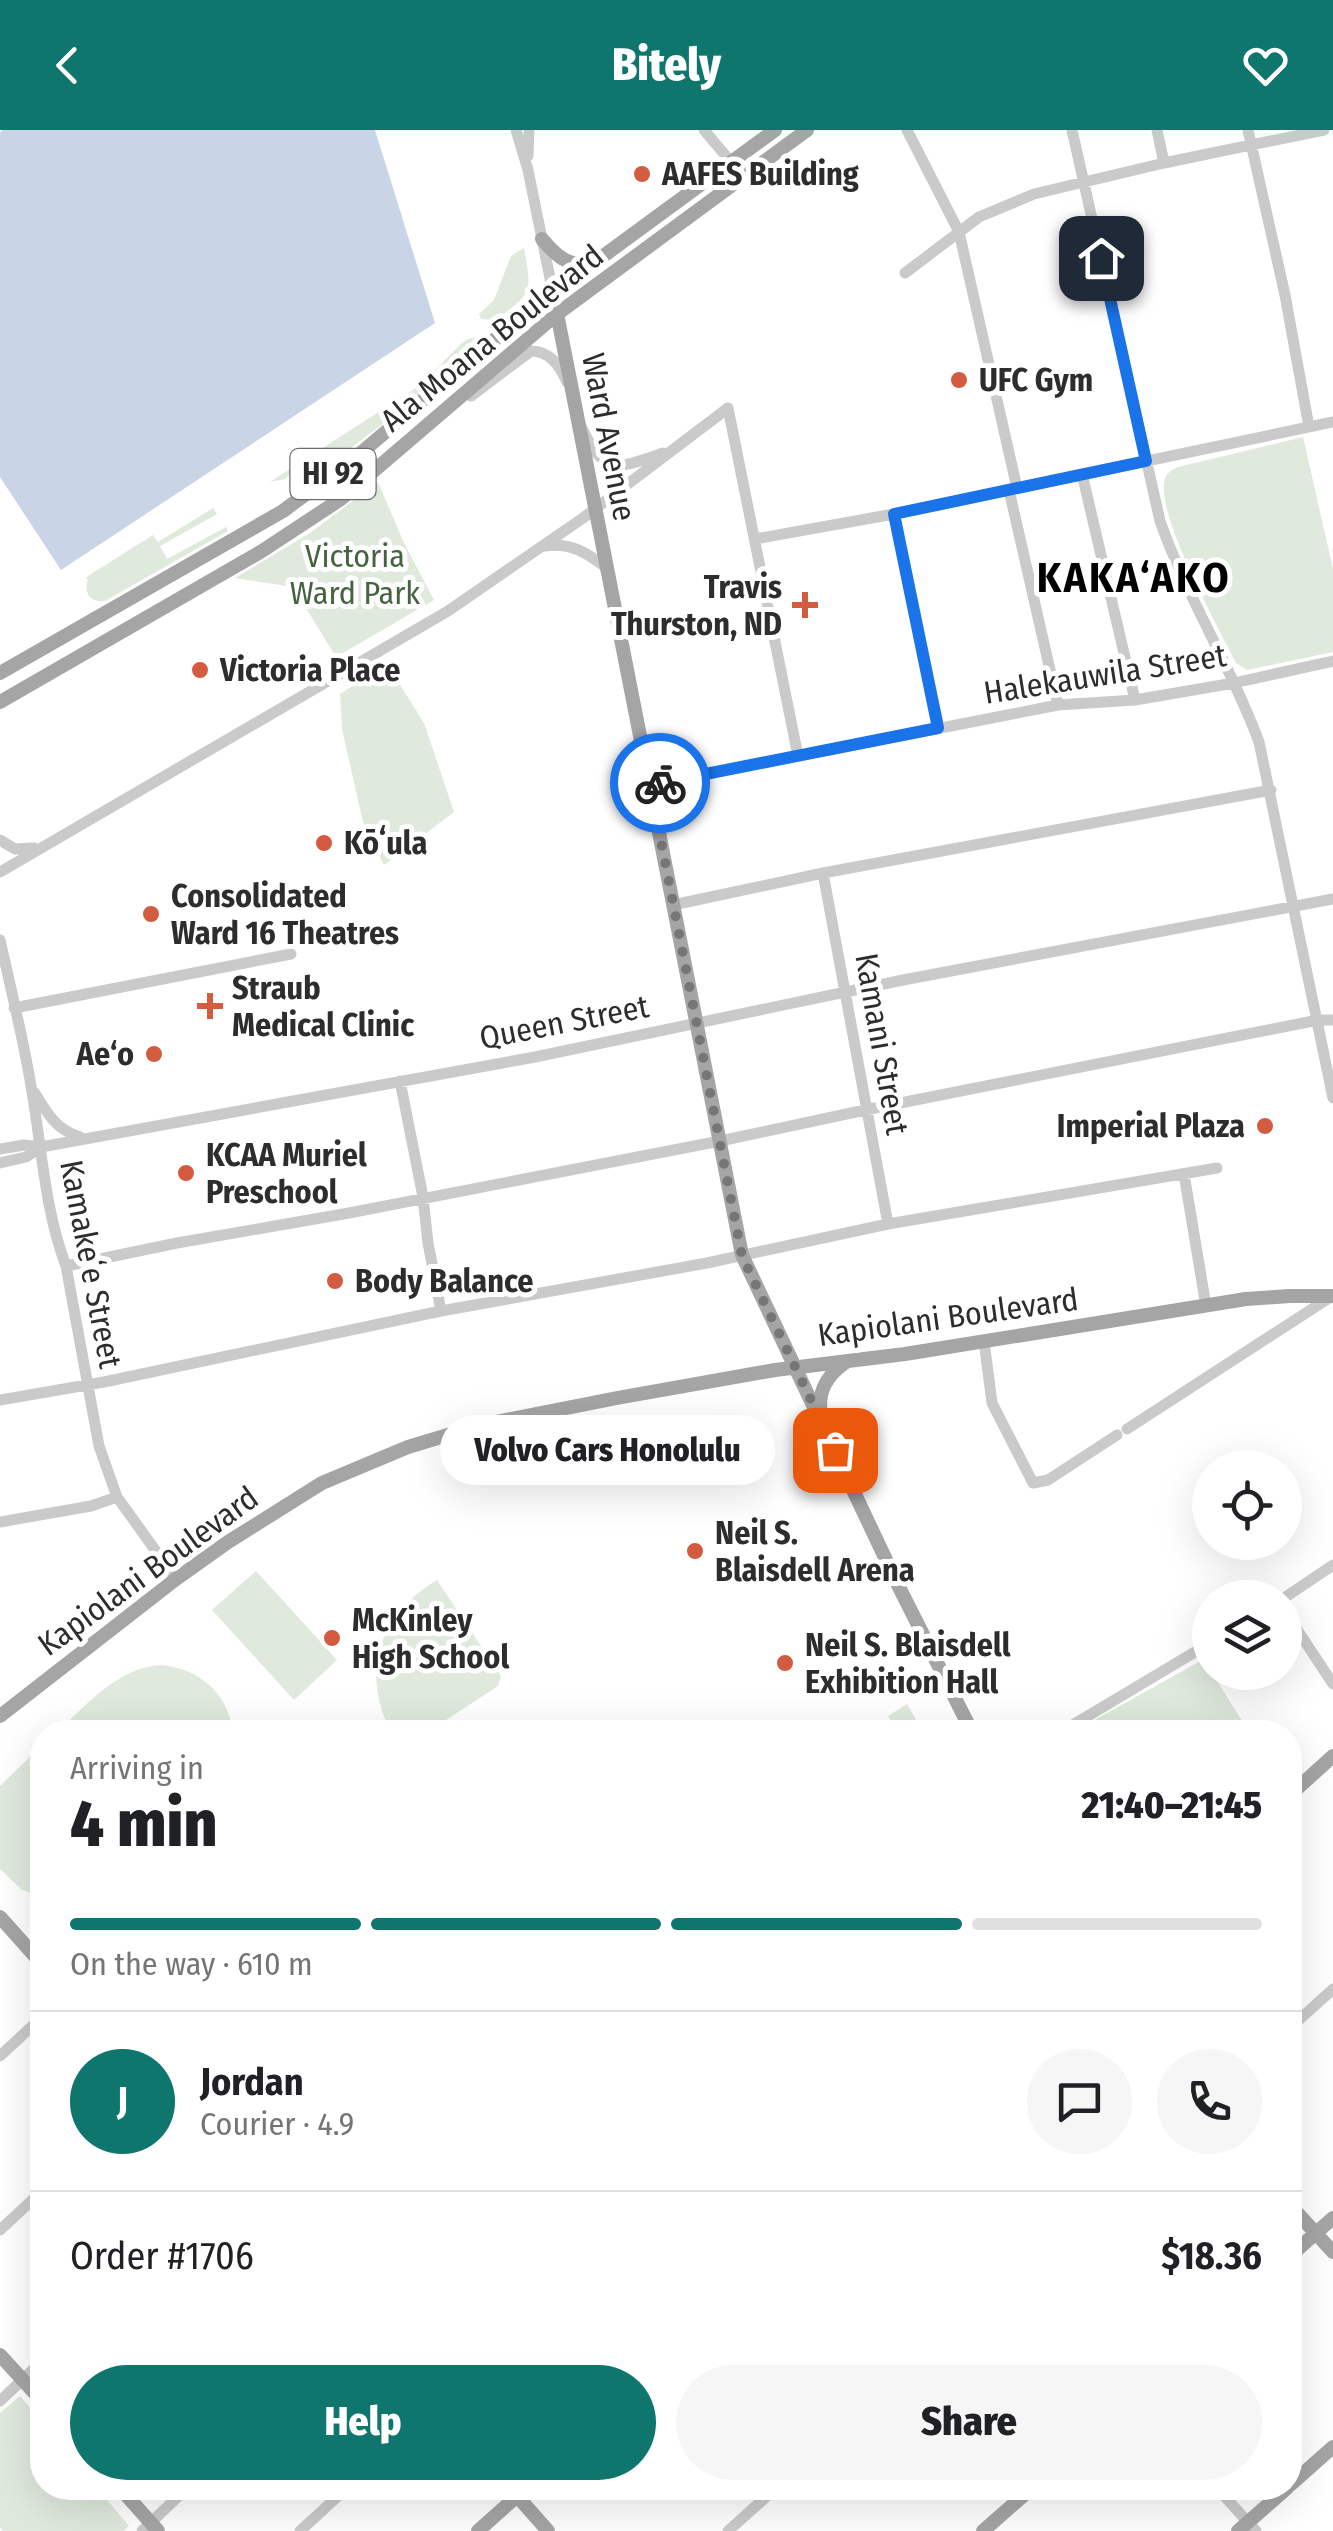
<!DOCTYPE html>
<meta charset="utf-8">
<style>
body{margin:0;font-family:"Fira Sans Condensed",sans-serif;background:#f6f6f6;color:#202124;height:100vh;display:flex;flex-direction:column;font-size:38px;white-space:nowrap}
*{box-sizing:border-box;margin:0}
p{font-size:32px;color:#757577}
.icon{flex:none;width:55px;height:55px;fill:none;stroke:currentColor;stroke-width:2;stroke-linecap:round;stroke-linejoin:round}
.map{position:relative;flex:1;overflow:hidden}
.details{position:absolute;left:30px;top:1590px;width:1272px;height:780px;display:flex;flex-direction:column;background:#fff;border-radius:40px;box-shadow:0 10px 40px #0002}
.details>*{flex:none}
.controls{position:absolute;left:1192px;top:1320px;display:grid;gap:20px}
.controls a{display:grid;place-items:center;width:110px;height:110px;border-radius:50%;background:#fff;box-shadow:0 10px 40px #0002;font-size:50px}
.pin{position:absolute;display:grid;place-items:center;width:85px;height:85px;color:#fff;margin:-42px;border-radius:20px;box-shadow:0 5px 15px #0006}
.courier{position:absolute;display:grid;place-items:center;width:100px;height:100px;margin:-50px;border:8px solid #1a73e8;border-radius:50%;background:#fff;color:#222;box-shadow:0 2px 12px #0007}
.bubble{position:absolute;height:70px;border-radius:35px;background:#fff;box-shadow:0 10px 40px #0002;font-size:32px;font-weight:800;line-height:70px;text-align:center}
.overview em{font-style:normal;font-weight:800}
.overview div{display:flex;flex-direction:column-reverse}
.overview{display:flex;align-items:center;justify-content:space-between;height:170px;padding:0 40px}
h1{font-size:65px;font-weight:800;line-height:75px}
.bar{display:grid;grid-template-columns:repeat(4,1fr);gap:15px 10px;align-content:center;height:120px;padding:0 40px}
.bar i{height:12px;border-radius:8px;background:#e0e0e0}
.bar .on{background:#0f766e}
.bar p{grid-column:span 4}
.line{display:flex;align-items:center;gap:25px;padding:0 40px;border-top:2px solid #e0e0e0}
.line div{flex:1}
.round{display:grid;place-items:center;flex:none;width:105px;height:105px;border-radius:52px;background:#f6f6f6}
.action{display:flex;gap:20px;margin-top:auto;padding:20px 40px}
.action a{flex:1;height:115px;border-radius:60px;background:#0f766e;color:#fff;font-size:40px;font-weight:800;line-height:115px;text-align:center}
.action a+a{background:#f6f6f6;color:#202124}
header{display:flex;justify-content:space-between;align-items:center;height:130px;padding:0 40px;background:#0f766e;color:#fff;font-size:45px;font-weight:800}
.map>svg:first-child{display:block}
</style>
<header><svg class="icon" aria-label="back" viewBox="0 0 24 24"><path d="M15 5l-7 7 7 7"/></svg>Bitely<svg class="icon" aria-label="heart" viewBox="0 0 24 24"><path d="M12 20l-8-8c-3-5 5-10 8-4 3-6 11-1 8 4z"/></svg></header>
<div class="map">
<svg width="1333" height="2401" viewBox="0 0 1333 2401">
<rect width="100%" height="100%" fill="#fff"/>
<path fill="#dfe9dc" d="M524,118C532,164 533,161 496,190L481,189L479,184L494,170L511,126Z
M482,206L460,228L399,282L316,344L310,334L302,331L285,349L270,352L419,256L462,213L468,209Z
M1303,307L1333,439V522L1247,540L1236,533C1220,500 1151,378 1166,346C1169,341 1173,340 1178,337Z
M378,352L403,411L434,470L336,527L293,457L235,448L310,403Z
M213,378L217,384L160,416L167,429L226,397L228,401L105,471C91,473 83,463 88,450L86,448L88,446L153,405L158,412Z
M387,534L424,593L454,682L384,735L363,692L342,599L340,564Z
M256,1441L337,1530L294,1570L212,1480Z
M437,1450L501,1546L498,1556L428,1602H391C360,1541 379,1485 437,1450Z
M1204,1529L1210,1542L1212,1543L1249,1602H1073Z
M160,1535C199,1538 228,1563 233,1602H57C87,1575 117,1538 160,1535Z
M907,1574L919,1595L929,1602H899L888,1586Z
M42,1615V1768L21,1759L0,1739V1656Z
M20,2266L42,2292V2358H97L129,2396L123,2401H3L0,2397V2283Z"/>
<path fill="#c9d4e7" d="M3,0H375L435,193L61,440L0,347V2Z"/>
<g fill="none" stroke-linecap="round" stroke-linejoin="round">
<path stroke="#cacaca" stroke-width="11" d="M516,0L528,40L553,163
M704,0L731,32
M907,0L959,102L1017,358
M1072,0L1160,391C1187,468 1231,536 1259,612L1333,968
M1157,0L1164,33
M1248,0L1285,165L1309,297
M528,26L529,0
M905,143L979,87L1034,64L1164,33L1324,0
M471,266L531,221C550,221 560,236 567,252
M582,298C604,347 620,338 663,323
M1082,344L1135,570
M1009,360L1058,575
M894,384L939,598
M755,409L894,384L1333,292
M545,416C571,412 587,423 607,438
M650,655L1058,575L1135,570L1234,553L1333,531
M0,710L15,719L34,718
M0,742L448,481L583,388L728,278L798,626
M823,743L888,1094
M673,775L823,743L1271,660
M0,810C11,860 24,911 32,962C42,1020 45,1081 66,1136L99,1316L117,1367L176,1449
M14,878L291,824
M400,951L423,1067L428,1113L441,1181
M34,962C47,983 56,1000 80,1007
M0,1019L24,1015L41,1017L535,927L903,850L1333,769
M0,1033L26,1027L41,1017
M1184,1044L1206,1176
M66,1136L177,1113L349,1083L720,1011L865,980L1318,890H1333
M984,1211L992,1273L1033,1353L1048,1350L1117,1305
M0,1270L104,1252L441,1181L707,1133L888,1094L1217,1038
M1127,1299L1332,1166
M0,1392L91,1376L117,1367
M1284,1468L1333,1435
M1294,1495L1333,1554
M1061,1602L1210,1513
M1290,1898L1333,1859
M0,1926L42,1887
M0,2100L42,2061
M0,2271L42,2231
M1217,2358L1256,2401
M142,2401L187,2358
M300,2401L347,2358
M728,2401L776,2358"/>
<path stroke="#a5a5a5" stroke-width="14" d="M542,109C557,127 566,134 589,136
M553,163L742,1125L897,1453L972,1602
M0,543L283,381L356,327L531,179L775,0
M0,572L262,421L341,369L557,184L807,0
M821,1285C817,1261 827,1245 846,1232
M0,1586L176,1449L228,1412L322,1353L408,1317L481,1295L617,1268L775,1240L905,1224L1246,1169L1290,1166H1333
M1290,1665L1333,1626
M0,1787L42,1834
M1290,2075L1333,2122
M1290,2126L1333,2088
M0,2225L42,2271
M1290,2355L1333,2317
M120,2358L158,2401
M510,2358L548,2401
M478,2401L526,2358
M983,2401L1032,2358
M1238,2401L1287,2358"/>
</g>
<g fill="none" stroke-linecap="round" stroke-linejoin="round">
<path stroke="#767676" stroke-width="10" stroke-dasharray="0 18" d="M660,653L650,655L742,1126L835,1320"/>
<path stroke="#1a73e8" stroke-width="12" d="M660,653L938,598L894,384L1146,331L1101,128"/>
</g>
<g fill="#d35c40" stroke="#fff" stroke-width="4">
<circle cx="642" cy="44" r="10"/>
<circle cx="959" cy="250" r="10"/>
<path d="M800 460h10v10h10v10h-10v10h-10v-10h-10v-10h10z"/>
<circle cx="200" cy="540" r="10"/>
<circle cx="324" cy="713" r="10"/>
<circle cx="151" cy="784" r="10"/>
<path d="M205 861h10v10h10v10h-10v10h-10v-10h-10v-10h10z"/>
<circle cx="154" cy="924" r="10"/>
<circle cx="1265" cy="996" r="10"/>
<circle cx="186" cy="1043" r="10"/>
<circle cx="335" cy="1151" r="10"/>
<circle cx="695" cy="1421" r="10"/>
<circle cx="332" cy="1508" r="10"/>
<circle cx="785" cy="1533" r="10"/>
</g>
<g text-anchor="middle" stroke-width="10" stroke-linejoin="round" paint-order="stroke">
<rect fill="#fff" stroke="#6c6c6c" stroke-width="2.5" x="290.5" y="319" width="85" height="50" rx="8"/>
<g font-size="30" font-weight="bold" fill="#2d2d2d">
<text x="333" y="354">HI 92</text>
</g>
<g font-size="32" font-weight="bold" fill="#2d2d2d" stroke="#fff" text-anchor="start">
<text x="662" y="55">AAFES Building</text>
<text x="979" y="261">UFC Gym</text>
<text x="782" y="468" text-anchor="end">Travis<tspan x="782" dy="37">Thurston, ND</tspan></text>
<text x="220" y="551">Victoria Place</text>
<text x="344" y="724">Kōʻula</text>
<text x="171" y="777">Consolidated<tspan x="171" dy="37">Ward 16 Theatres</tspan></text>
<text x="232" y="869">Straub<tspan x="232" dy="37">Medical Clinic</tspan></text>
<text x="134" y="935" text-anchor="end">Ae‘o</text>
<text x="1245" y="1007" text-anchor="end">Imperial Plaza</text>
<text x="206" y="1036">KCAA Muriel<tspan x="206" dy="37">Preschool</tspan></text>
<text x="355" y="1162">Body Balance</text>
<text x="715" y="1414">Neil S.<tspan x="715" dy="37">Blaisdell Arena</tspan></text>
<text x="352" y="1501">McKinley<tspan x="352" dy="37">High School</tspan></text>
<text x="805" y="1526">Neil S. Blaisdell<tspan x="805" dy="37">Exhibition Hall</tspan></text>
</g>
<g font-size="32" fill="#2d2d2d" stroke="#fff">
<text transform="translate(492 208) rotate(-39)" y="11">Ala Moana Boulevard</text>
<text transform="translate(609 307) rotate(79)" y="11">Ward Avenue</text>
<text transform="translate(1105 544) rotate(-9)" y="11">Halekauwila Street</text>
<text transform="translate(564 892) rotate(-11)" y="11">Queen Street</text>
<text transform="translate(882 914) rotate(80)" y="11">Kamani Street</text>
<text transform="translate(91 1134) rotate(79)" y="11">Kamakeʻe Street</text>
<text transform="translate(948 1187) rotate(-8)" y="11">Kapiolani Boulevard</text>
<text transform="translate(148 1441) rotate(-36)" y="11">Kapiolani Boulevard</text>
</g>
<g font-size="32" fill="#46633f" stroke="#fff">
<text x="355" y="437">Victoria<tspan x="355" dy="37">Ward Park</tspan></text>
</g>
<g font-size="42" font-weight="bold" letter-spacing="2.5" fill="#000" stroke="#fff">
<text x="1134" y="462">KAKA‘AKO</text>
</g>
</g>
</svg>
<div class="controls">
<a><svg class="icon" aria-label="locate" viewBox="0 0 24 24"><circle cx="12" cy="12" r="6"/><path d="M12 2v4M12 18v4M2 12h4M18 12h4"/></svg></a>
<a><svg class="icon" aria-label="layers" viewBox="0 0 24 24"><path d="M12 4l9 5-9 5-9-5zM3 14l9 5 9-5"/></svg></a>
</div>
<div class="pin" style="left:835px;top:1320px;background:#ea580c"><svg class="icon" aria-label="bag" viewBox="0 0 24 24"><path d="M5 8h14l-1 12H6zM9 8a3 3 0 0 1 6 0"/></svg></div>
<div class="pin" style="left:1101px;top:128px;background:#1f2937"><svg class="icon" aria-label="home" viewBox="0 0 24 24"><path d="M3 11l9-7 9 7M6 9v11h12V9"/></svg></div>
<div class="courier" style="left:660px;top:653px"><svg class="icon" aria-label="bike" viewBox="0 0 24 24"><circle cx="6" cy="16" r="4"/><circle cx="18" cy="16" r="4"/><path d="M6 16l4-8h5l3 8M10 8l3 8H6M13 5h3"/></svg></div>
<div class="bubble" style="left:440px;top:1285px;width:335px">Volvo Cars Honolulu</div>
<section class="details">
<div class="overview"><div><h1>4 min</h1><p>Arriving in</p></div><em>21:40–21:45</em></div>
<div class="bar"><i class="on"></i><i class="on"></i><i class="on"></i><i></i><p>On the way · 610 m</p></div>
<div class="line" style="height:180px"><b class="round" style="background:#0f766e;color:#fff">J</b><div><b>Jordan</b><p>Courier · 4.9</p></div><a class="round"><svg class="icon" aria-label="chat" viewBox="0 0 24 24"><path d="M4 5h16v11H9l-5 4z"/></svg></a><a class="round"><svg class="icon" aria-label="phone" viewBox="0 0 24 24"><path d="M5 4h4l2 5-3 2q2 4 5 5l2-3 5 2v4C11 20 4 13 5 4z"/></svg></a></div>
<div class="line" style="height:130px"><div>Order #1706</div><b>$18.36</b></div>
<div class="action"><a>Help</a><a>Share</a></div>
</section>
</div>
